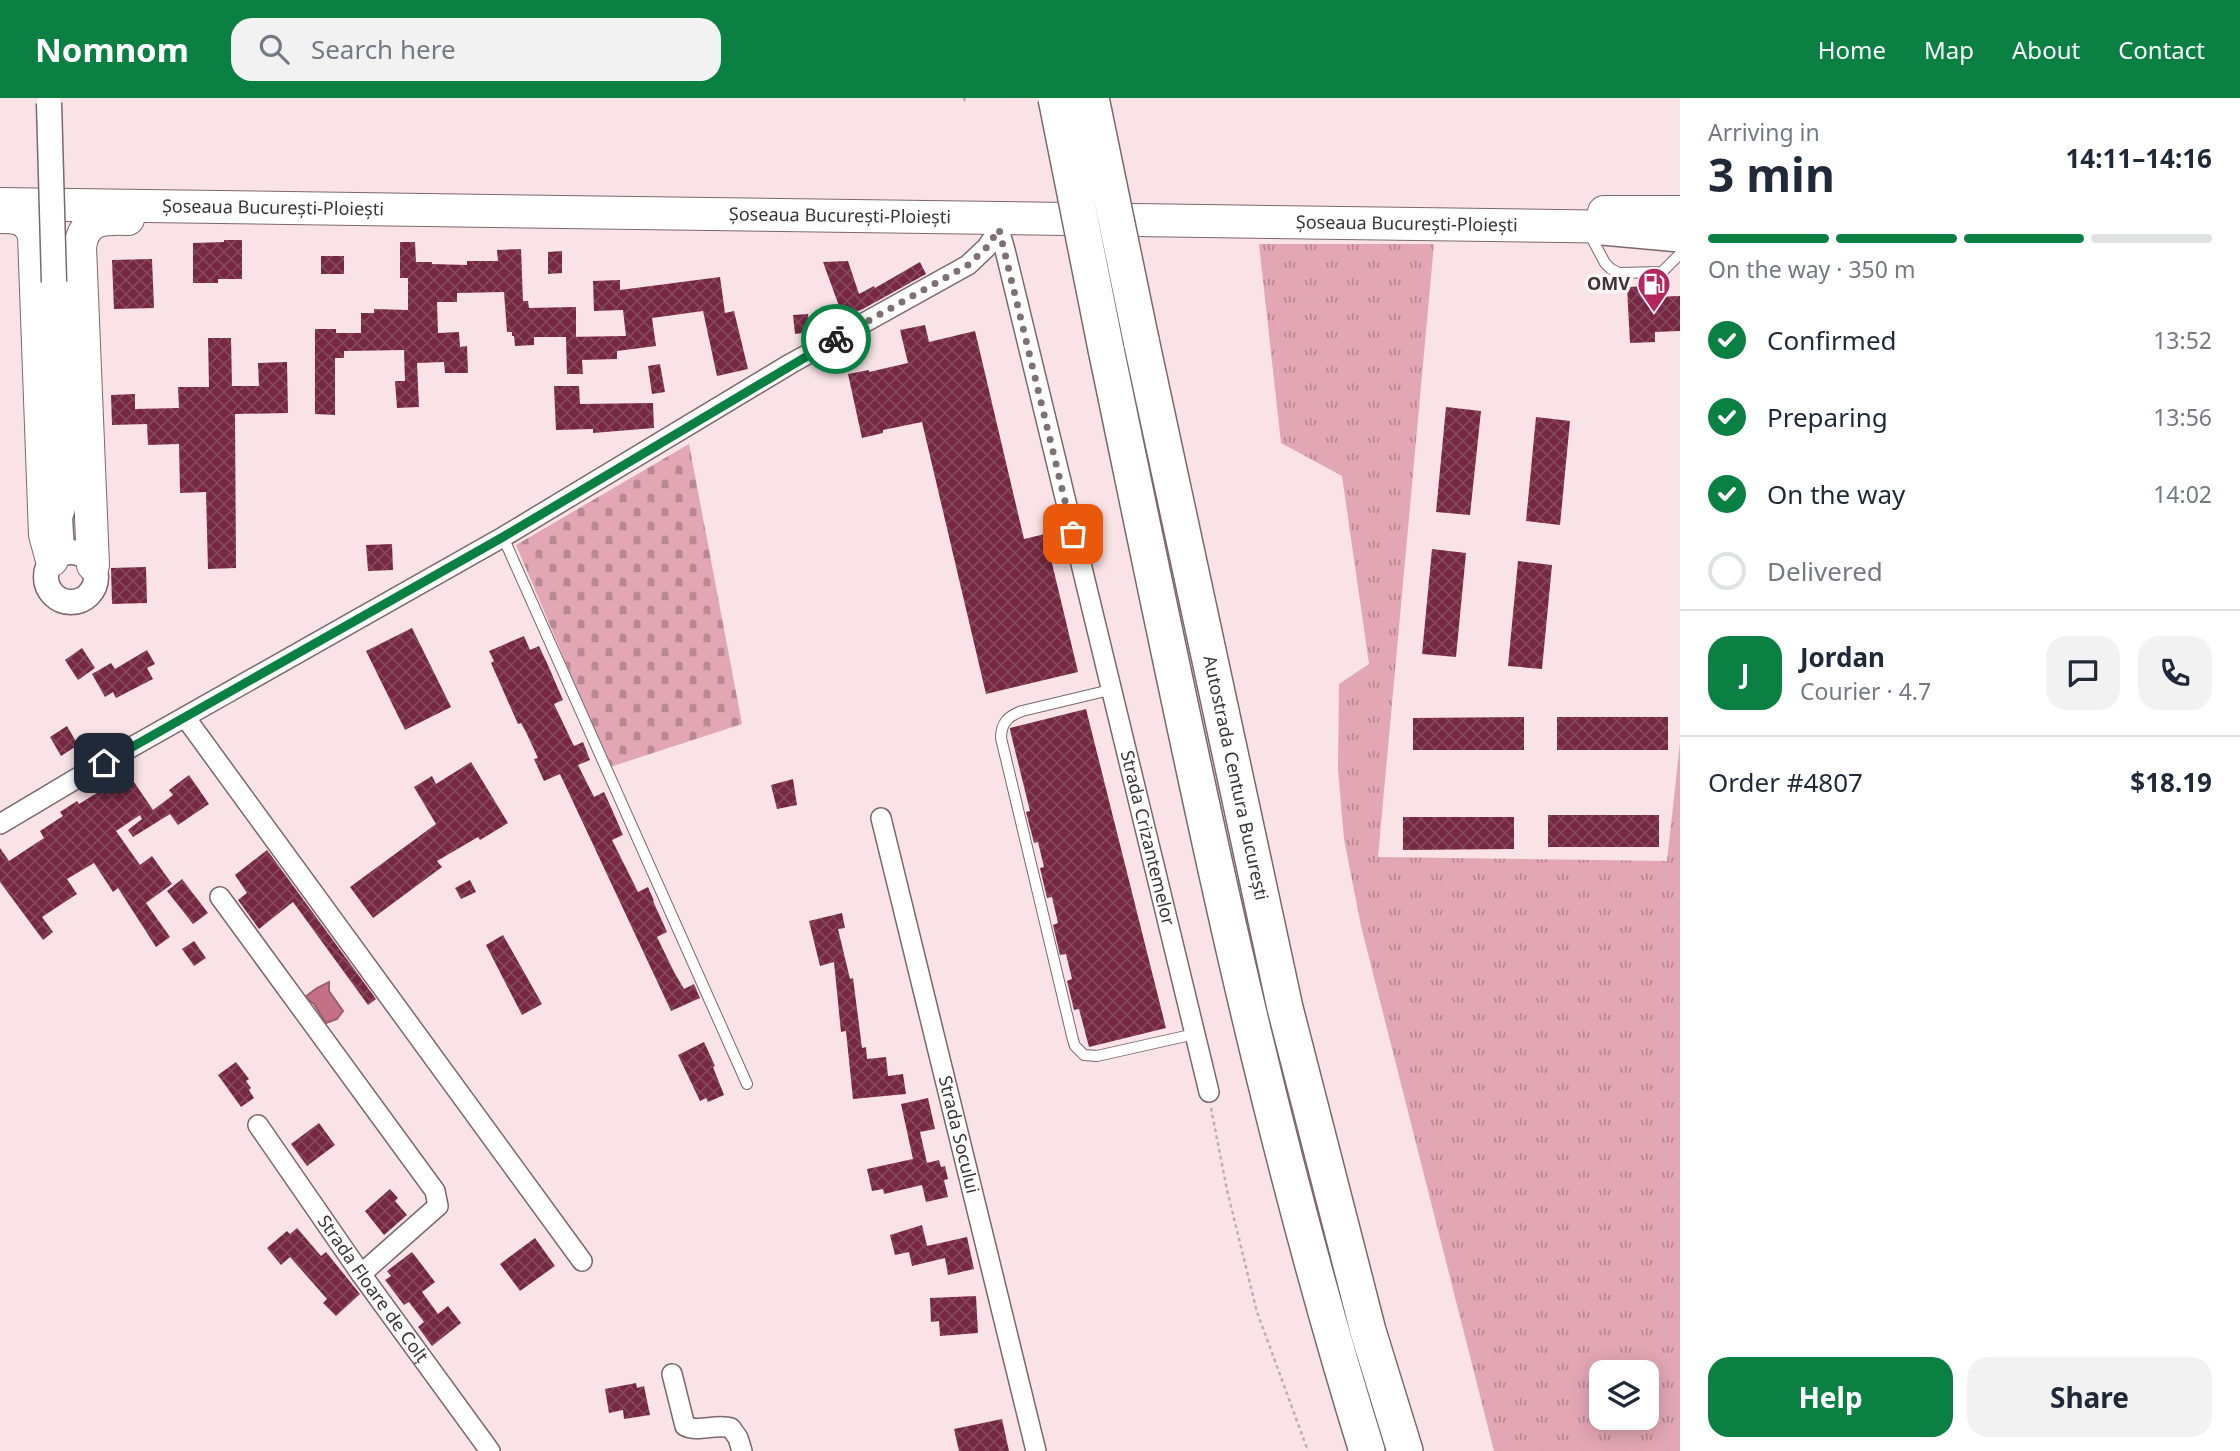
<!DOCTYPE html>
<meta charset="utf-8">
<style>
body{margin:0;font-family:"Noto Sans",sans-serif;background:#f2f2f3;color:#1f2937;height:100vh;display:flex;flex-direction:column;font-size:26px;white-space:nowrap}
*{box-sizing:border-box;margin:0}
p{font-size:23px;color:#747a83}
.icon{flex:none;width:38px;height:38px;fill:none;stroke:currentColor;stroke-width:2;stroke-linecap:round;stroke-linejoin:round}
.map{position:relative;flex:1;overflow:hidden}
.drawer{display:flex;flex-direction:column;background:#fff;width:560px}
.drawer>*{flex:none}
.buttons{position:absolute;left:1589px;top:1262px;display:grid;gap:14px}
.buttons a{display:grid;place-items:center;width:70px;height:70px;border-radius:14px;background:#fff;box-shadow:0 4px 18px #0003;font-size:35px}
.pin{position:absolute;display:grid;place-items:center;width:60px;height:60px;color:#fff;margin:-30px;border-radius:14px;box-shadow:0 4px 10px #0006}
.courier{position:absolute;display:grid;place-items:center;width:70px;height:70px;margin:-35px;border:5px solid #0b8043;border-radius:50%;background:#fff;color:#222;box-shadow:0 2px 9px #0007}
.summary em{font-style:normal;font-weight:700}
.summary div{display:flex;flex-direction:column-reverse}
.summary{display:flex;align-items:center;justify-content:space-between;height:119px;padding:0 28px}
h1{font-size:46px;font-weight:700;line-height:52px}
.bar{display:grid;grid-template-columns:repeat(4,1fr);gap:10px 7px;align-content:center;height:84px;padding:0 28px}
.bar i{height:9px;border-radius:5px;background:#e0e1e3}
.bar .current{background:#0b8043}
.bar p{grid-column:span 4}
.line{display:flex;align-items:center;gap:18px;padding:0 28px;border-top:2px solid #e0e1e3}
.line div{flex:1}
.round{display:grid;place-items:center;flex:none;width:74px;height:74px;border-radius:21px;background:#f2f2f3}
ol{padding:0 28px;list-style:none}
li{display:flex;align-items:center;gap:21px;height:77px}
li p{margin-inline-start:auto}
li .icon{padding:7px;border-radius:50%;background:#0b8043;color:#fff;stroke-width:4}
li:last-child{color:#747a83}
li i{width:38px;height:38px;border:4px solid #e0e1e3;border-radius:50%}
.cta{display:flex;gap:14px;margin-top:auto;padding:14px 28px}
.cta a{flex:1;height:80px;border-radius:21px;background:#0b8043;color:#fff;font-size:28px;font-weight:700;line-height:80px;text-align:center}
.cta a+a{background:#f2f2f3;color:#1f2937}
header{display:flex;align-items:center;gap:42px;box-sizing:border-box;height:98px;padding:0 35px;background:#0b8043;color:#fff}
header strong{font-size:33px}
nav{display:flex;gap:38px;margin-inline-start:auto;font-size:24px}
.search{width:490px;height:63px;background:#f2f2f3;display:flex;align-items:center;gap:18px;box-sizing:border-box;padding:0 24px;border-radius:21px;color:#747a83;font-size:26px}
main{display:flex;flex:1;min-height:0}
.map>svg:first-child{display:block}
</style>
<header>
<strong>Nomnom</strong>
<div class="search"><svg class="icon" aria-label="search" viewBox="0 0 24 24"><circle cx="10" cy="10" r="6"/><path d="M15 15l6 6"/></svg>Search here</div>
<nav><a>Home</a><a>Map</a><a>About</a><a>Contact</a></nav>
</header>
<main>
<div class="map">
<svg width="1680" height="1353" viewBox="0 0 1680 1353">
<defs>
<pattern id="grass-tufts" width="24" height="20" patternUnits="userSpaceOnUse" patternTransform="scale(1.75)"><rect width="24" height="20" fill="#e3a6b4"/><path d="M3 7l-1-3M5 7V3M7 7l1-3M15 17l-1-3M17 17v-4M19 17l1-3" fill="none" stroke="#b98893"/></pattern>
<pattern id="cemetery-stones" width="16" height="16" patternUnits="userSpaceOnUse" patternTransform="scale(1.75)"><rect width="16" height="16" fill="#e3a6b4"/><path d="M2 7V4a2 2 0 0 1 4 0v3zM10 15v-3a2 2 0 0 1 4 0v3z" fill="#b98893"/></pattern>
<pattern id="building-cross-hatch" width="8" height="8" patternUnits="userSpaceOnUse" patternTransform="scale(1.75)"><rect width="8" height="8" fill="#762842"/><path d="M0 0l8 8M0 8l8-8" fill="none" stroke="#86475c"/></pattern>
</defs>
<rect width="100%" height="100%" fill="#f9e3e7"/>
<path fill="url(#grass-tufts)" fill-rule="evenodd" d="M1259,146H1434L1378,759L1667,763L1680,645V1353H1494L1361,828L1344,741L1338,671L1339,586L1369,566L1342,378L1281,345ZM1601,1274H1647V1320H1601Z"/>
<path fill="url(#cemetery-stones)" d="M689,346L742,626L610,669L516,447Z"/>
<path fill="#c57087" stroke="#9c5e6e" stroke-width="2" d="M329,884V893L343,913L337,921L326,925L314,906L305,899L317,890Z"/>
<path fill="url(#building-cross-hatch)" d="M224,142H242V181H218V185H193V145L224,144Z
M400,144H415L416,164H432V166L467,167V163H498L497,152L521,151L523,203H528L529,210L576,209V239H534V247L515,248L514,238H512V234H507L504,194L457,195V204H437L438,235L459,234L460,249L467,248L468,275H445L444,264L417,265L419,309L397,310L395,283H405L404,252L344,253V260H335V317L315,316V231H336V235H361V215H374V211L408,212V180H400Z
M562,153V175L548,176V154Z
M321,158H344V176H321Z
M152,161L154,210L114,211L112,162Z
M848,163L859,196L874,188L875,190L920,164L926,176L863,211L843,219L823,164Z
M720,179L725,215L734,213L748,271L717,278L703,213L652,220L656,248L617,253V261L582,262L583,276H567L566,239L626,238L623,212L594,213L593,183L620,182V192Z
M1652,188L1653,199L1680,198V233L1655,234V244L1630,245L1627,189Z
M808,216L810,234L795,236L793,217Z
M925,227L929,244L975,233L1024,441L1045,436L1078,574L986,596L922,324L883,332V335L862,340L848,276L869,272V274L908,265L900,232Z
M208,240H231L232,288H259L258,265L287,264L288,315L235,316L236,470L208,471L206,394L180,395L179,346L148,347L147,326L112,327L111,297L135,296V311L179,310L178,289H209Z
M660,266L665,294L652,296L648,268Z
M554,288H579L580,306L653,305L654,330L593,335V331L556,332Z
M1446,309L1481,313L1470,417L1436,414Z
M1536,319L1570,323L1560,427L1526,423Z
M392,446L393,472L368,473L366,447Z
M1432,451L1466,455L1456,559L1422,556Z
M1518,463L1552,467L1542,571L1508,568Z
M146,469L147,505L112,506L111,470Z
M412,530L451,609L405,632L366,553Z
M524,538L530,552L539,548L547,565L563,602L554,606L574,648L583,644L590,662L578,667L594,699L604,694L610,707L623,737L612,742L638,794L648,789L654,803H653L667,834L657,839L674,874L684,891L694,886L700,900L671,913L560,676L544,683L534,661L538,660L526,634L521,625L518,626L491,565L494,563L489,553Z
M82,550L95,570L78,582L65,562Z
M147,552L155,566L147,570L153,581L116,600L113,594L105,599L92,576L111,565L115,571Z
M1086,611L1166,930L1089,949L1079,911L1074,912L1067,883L1072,881L1066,856L1060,857L1053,827L1058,825L1052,799L1047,800L1040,770L1044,769L1038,744L1034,745L1026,714L1030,713L1010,632V630Z
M1524,619V652H1413V620Z
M1557,619H1668V652H1557Z
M67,628L78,647L61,658L50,639Z
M471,664L508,725L480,742L478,739L437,763L442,769L373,820L350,789L436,726L414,689L432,678L436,686Z
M189,677L209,706L178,727L170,716L133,739L128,732L142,721L140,717L116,733L140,767L152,758L172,786L146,805L170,839L156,849L118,790L113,794L94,765L67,781L77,796L42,819L53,834L43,842L0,784V750L9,763L44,740L40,733L63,718L60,714L77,703L79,706L113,685L117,692L132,681L153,712L173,697L169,692Z
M793,681L797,707L777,711L771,687Z
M1548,717H1659V749H1548Z
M1403,719H1514V751L1403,752Z
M267,752L376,901L368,907L293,804L259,831L238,802L247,795L235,777Z
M182,781L208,815L193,826L167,793Z
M470,782L476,794L461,801L455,790Z
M842,815L845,830L838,831L850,881L853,880L862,950L866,949L867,961L886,959L888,978L903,976L906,996L853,1001L846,933L841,934L834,864L820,868L809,823Z
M503,837L542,906L522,917L486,847Z
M194,843L206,860L194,868L182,851Z
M704,944L715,968L713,969L724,997L708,1004L706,1000L700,1003L678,957Z
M236,964L249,981L246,983L251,990L249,992L254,1000L241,1009L218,977Z
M928,1000L935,1031L920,1034L927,1065L939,1062L941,1069L945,1068L948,1081L944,1082L948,1099L926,1104L922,1087L884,1096L883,1091L872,1093L867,1071L913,1061L901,1006Z
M319,1025L335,1047L307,1068L291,1046Z
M390,1091L398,1100L395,1103L407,1117L384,1137L365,1113Z
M922,1127L927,1148L967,1139L974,1171L948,1177L945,1160L912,1168L909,1154L895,1157L890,1137Z
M297,1130L321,1158L326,1154L360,1196L336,1218L323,1205L327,1201L290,1159L281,1167L267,1150L287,1133L290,1136Z
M535,1140L555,1168L520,1193L500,1166Z
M412,1154L435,1184L422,1194L438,1216L448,1208L461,1225L432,1248L418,1229L424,1224L409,1204L404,1207L385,1182L391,1178L387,1173Z
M976,1198L978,1235L940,1238L939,1223L931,1224L930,1200Z
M636,1285L637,1290L644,1288L650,1317L624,1321L623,1312L609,1315L605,1291Z
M1002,1321L1009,1353H959L954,1331Z"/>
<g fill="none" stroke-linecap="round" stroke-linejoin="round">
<defs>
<path id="service" d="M1589,135L1605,165L1611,171L1619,175L1662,174L1680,156
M503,439L747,986
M1110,592L1022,613C1008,618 1001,625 1001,640L1073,942L1075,948L1084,957L1097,958L1195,936"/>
<g id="minor">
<path id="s1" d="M997,124L1005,152L1209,994"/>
<path d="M185,619L582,1163"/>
<path id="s2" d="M881,720L1036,1353"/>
<path d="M0,726L84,676L503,439L790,266L968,167L987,149L999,131"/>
<path d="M220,799L435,1093L438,1108L361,1176"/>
<path id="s3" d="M258,1027L361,1176L490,1353"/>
<path d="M672,1276L685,1328C698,1335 716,1325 731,1330L738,1340L742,1353"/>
</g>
<path id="tertiary" d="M54,184L65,403L60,420L62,451
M46 479a25 25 0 1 1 50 0a25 25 0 1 1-50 0Z"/>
<g id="trunk">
<path id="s4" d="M0,106L1630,129"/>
<path d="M1604,114H1680"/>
<path d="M0,119C17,119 27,120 34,137L45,437L52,462"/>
<path d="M93,467L80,149C84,120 103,120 128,121"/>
</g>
<g id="motorway">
<path d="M1603,129L1680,136"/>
<path id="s5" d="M1141,242L1285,910L1368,1233L1405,1353"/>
<path d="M1106,251C1183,620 1255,992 1367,1353"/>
</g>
</defs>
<use href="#service" stroke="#7b686c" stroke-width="12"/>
<use href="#minor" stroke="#7b686c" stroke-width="22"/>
<use href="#tertiary" stroke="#7b686c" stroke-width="27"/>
<use href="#trunk" stroke="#7b686c" stroke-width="34"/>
<use href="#motorway" stroke="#7b686c" stroke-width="38"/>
<path stroke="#bfadb1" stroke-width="2.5" stroke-dasharray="3.5 3.5" stroke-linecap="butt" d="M964,0L965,3
M1211,1010L1227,1092L1257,1214L1308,1353"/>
<use href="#service" stroke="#fff" stroke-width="10"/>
<use href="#minor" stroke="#fff" stroke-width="19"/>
<use href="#tertiary" stroke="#fff" stroke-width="24"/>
<use href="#trunk" stroke="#fff" stroke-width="32"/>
<use href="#motorway" stroke="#fff" stroke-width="35"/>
<defs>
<path id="tertiary-bridge" d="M49,5L54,184"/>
<path id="motorway-bridge" d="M1056,0L1106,251
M1091,0L1141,242"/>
</defs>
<use href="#tertiary-bridge" stroke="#7b686c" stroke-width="27" stroke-linecap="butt"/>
<use href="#motorway-bridge" stroke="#7b686c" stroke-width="38" stroke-linecap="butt"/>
<use href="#tertiary-bridge" stroke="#fff" stroke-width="24"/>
<use href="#motorway-bridge" stroke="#fff" stroke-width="35"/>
</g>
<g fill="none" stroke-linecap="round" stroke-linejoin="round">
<path stroke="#7e7173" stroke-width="7" stroke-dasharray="0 12.6" d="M836,241L968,167L987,149L999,131L1073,436"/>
<path stroke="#0b8043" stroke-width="9" d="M104,665L503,439L836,241"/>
</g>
<defs>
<symbol id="fuel-pin" viewBox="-11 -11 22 30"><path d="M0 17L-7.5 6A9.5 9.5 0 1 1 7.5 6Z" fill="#b4275e" stroke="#fdf4f6"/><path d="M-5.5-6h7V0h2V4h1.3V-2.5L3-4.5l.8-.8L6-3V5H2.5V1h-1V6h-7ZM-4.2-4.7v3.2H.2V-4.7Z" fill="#fff"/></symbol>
</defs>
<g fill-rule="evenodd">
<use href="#fuel-pin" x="1635" y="167" width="38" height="52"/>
</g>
<g text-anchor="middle" stroke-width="7" stroke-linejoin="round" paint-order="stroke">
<g font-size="18" fill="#3b3335" stroke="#fdf4f6">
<text dy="6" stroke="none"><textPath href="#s4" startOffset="273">Șoseaua București-Ploiești</textPath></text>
<text dy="6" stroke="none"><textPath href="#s4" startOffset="840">Șoseaua București-Ploiești</textPath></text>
<text dy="6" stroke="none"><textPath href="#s4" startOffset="1407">Șoseaua București-Ploiești</textPath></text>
<text dy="6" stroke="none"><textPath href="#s5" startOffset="448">Autostrada Centura București</textPath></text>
<text dy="6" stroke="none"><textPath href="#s1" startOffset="634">Strada Crizantemelor</textPath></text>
<text dy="6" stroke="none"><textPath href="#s2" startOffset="326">Strada Socului</textPath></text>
<text dy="6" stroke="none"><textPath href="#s3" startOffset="200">Strada Floare de Colț</textPath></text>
</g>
<g font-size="18" font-weight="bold" fill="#3b3335" stroke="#fdf4f6" text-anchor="end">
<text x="1630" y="192">OMV</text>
</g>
</g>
</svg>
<div class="buttons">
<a><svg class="icon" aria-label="layers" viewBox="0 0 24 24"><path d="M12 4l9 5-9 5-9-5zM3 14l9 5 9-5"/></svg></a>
</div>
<div class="pin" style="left:1073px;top:436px;background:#ea580c"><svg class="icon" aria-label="bag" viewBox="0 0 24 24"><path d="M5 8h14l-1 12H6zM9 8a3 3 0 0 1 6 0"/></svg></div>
<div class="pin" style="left:104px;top:665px;background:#1f2937"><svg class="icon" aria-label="home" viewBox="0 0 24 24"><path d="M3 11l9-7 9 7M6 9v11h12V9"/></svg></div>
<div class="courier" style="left:836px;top:241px"><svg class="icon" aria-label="bike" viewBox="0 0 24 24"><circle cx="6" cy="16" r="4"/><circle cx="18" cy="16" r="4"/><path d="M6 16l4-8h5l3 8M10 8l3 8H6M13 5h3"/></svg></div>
</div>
<section class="drawer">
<div class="summary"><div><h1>3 min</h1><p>Arriving in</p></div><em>14:11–14:16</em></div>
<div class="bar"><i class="current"></i><i class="current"></i><i class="current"></i><i></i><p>On the way · 350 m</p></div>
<ol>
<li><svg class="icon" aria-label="check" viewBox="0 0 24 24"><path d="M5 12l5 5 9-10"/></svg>Confirmed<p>13:52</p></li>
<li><svg class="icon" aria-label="check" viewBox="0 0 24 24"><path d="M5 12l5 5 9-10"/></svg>Preparing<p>13:56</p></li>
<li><svg class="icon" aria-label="check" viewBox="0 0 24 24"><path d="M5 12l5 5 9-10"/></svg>On the way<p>14:02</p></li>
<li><i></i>Delivered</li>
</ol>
<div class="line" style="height:126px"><b class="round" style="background:#0b8043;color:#fff">J</b><div><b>Jordan</b><p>Courier · 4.7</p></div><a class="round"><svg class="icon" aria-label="chat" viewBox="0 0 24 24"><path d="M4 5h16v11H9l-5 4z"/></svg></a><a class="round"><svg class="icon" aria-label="phone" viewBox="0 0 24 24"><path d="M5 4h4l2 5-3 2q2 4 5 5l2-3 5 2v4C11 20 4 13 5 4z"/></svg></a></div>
<div class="line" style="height:91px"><div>Order #4807</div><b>$18.19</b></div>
<div class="cta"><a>Help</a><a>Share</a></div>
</section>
</main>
